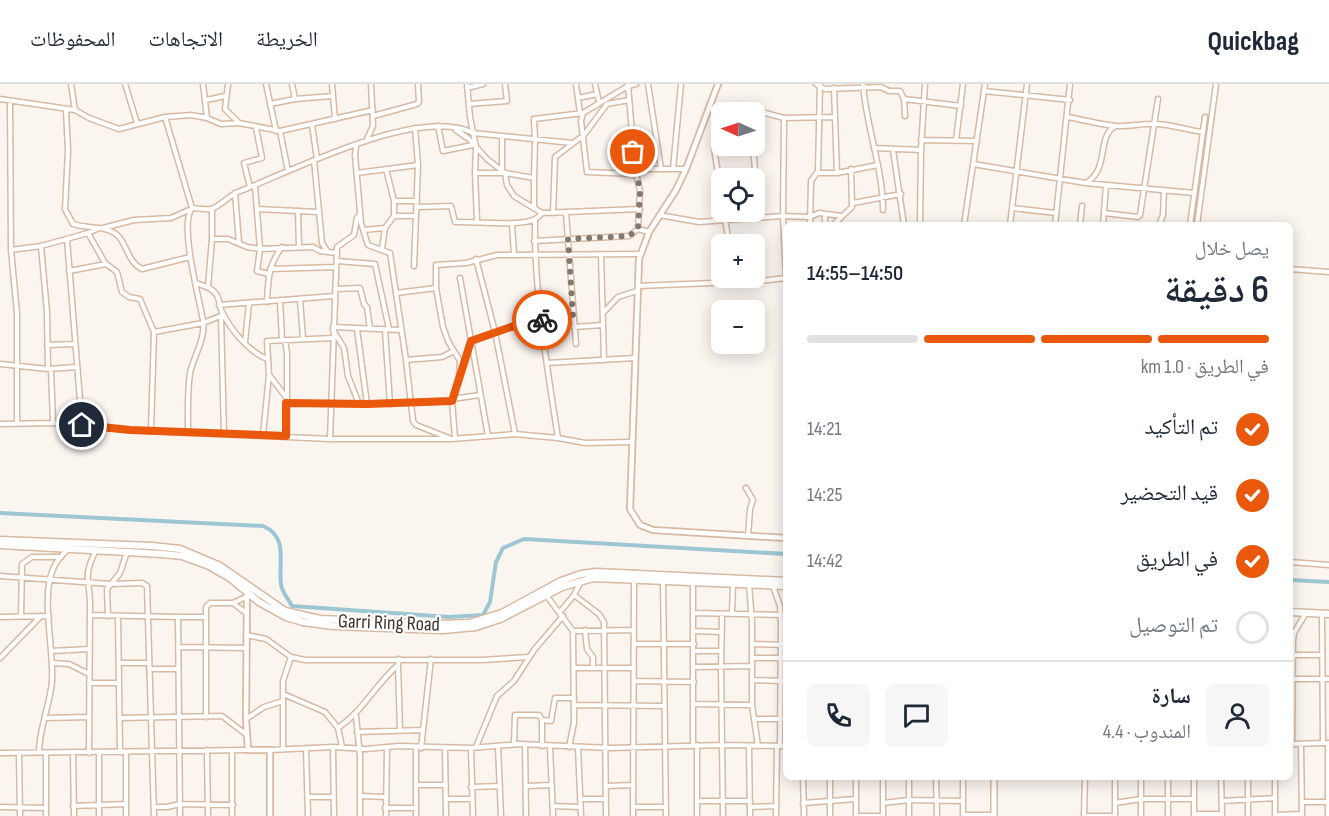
<!DOCTYPE html>
<html lang="ar">
<meta charset="utf-8">
<style>
body{margin:0;font-family:"Sofia Sans Condensed","Noto Naskh Arabic",sans-serif;background:#f6f6f7;color:#1f2937;direction:rtl;height:100vh;display:flex;flex-direction:column;font-size:22px;white-space:nowrap}
*{box-sizing:border-box;margin:0}
p{font-size:20px;color:#747a83}
.icon{flex:none;width:33px;height:33px;fill:none;stroke:currentColor;stroke-width:2;stroke-linecap:round;stroke-linejoin:round}
.map{position:relative;flex:1;overflow:hidden;direction:ltr}
.details{position:absolute;left:783px;top:138px;width:510px;height:558px;display:flex;flex-direction:column;background:#fff;border-radius:9px;box-shadow:0 3px 15px #0003;direction:rtl}
.details>*{flex:none}
.needle{width:39px;rotate:273deg}
.buttons{position:absolute;left:711px;top:18px;display:grid;gap:12px}
.buttons a{display:grid;place-items:center;width:54px;height:54px;border-radius:9px;background:#fff;box-shadow:0 3px 15px #0003;font-size:30px}
.pin{position:absolute;display:grid;place-items:center;width:51px;height:51px;color:#fff;margin:-26px;border:3px solid #fff;border-radius:50%;box-shadow:0 2px 6px #0007}
.courier{position:absolute;display:grid;place-items:center;width:60px;height:60px;margin:-30px;border:4px solid #ea580c;border-radius:50%;background:#fff;color:#222;box-shadow:0 2px 8px #0007}
.headline em{font-style:normal;font-weight:600}
.headline div{display:flex;flex-direction:column-reverse}
.headline{display:flex;align-items:center;justify-content:space-between;height:102px;padding:0 24px}
h1{font-size:39px;font-weight:600;line-height:45px}
.bar{display:grid;grid-template-columns:repeat(4,1fr);gap:9px 6px;align-content:center;height:72px;padding:0 24px}
.bar i{height:8px;border-radius:4px;background:#e0e1e3}
.bar .current{background:#ea580c}
.bar p{grid-column:span 4}
.line{display:flex;align-items:center;gap:15px;padding:0 24px;border-top:2px solid #e0e1e3}
.line div{flex:1}
.round{display:grid;place-items:center;flex:none;width:63px;height:63px;border-radius:9px;background:#f6f6f7}
ol{padding:0 24px;list-style:none}
li{display:flex;align-items:center;gap:18px;height:66px}
li p{margin-inline-start:auto}
li .icon{padding:6px;border-radius:50%;background:#ea580c;color:#fff;stroke-width:4}
li:last-child{color:#747a83}
li i{width:33px;height:33px;border:3px solid #e0e1e3;border-radius:50%}
header{display:flex;align-items:center;gap:36px;box-sizing:border-box;height:84px;padding:0 30px;background:#fff;border-bottom:2px solid #e0e1e3}
header strong{font-size:28px}
nav{display:flex;gap:33px;margin-inline-start:auto;font-size:21px}
.map>svg:first-child{display:block}
</style>
<header>
<strong>Quickbag</strong>
<nav><a>الخريطة</a><a>الاتجاهات</a><a>المحفوظات</a></nav>
</header>
<div class="map">
<svg width="1329" height="732" viewBox="0 0 1329 732">
<rect width="100%" height="100%" fill="#fbf5f0"/>
<g fill="none" stroke-linecap="round" stroke-linejoin="round">
<path stroke="#9dc6d5" stroke-width="4" d="M0,429L263,442C289,453 278,478 281,501C282,508 289,516 292,522L449,533L483,531L490,518L496,478L503,464L524,455L786,470
M1290,496L1329,498"/>
<defs>
<path id="minor" d="M71,0L75,26
M125,0L137,39
M203,0L207,34
M228,0L225,25L239,39
M266,0L276,47
M332,0L335,35
M467,0L470,33L476,63L475,89L477,137
M576,0L580,29
M595,0L599,18
M648,0L661,85
M816,0L825,5L881,3L889,7H900L904,15L905,32
M863,0C866,43 883,84 883,126
M628,1L635,85L640,107L638,145L649,148
M467,4L483,0
M834,4L837,89
M984,7L1070,16
M578,14L597,10
M0,15L75,26L89,34L119,45L165,33L191,31L207,34L221,40L239,39L280,47L373,26
M295,15L333,12
M904,15L961,22
M206,16L225,12
M10,17L11,166L17,229V339
M270,20L295,15L292,0
M469,20L507,17L505,0
M708,25L747,24L784,34L834,33
M66,26L68,67L65,125L73,140C87,145 104,141 116,150C127,158 127,178 142,185L190,173
M583,29L581,37L587,88L636,90
M373,32L417,20L419,18L418,0
M165,33L192,124C179,140 199,214 203,236C206,255 194,271 190,289C187,309 188,329 188,349
M1068,33C1083,36 1099,40 1115,42C1129,43 1143,39 1157,40C1174,41 1186,46 1203,48
M784,34L783,132L786,194
M312,41L317,75
M438,42L443,67L473,61
M456,46L469,55L487,75L505,89L507,101L514,112L542,129L640,125
M280,47L288,87
M502,52V86
M921,56L977,57
M956,56L963,0
M366,57L373,42L371,0
M356,62L355,71L361,139L368,161L390,169L406,276L413,337L416,341L449,354
M753,62L759,134
M714,64L722,115
M874,64L921,66
M893,66L904,141
M314,76L322,159L328,168L337,169
M973,80L1085,99L1194,109
M635,85H686
M673,85L681,0
M357,89L418,81
M475,89H505L534,94V124
M818,89H837L878,81
M534,94L535,56L534,35L583,29L628,2L636,0
M1086,99C1110,85 1096,54 1115,42
M255,102L260,165L257,187L269,190
M250,103L244,79L262,74L256,44
M235,109L239,159
M394,117H417
M853,119L901,110
M417,123L451,122L455,138C473,137 521,143 535,135C538,134 540,131 542,129
M192,124C198,124 205,126 211,125C220,123 228,112 238,108C292,87 420,21 473,49L572,59
M1012,124L1056,129
M257,125L318,128
M298,127L299,163
M724,128L729,160
M553,129L555,73L584,51L607,20L629,16
M566,129L576,260
M1104,129L1138,133L1140,131L1158,15
M825,130V141
M659,131L699,138L783,132L810,133L819,129L841,132
M394,132H415
M535,135C534,208 547,282 558,354
M512,139L514,171
M810,141L811,97L818,87L820,0
M833,141L852,123L851,85
M920,141L921,66L925,0
M964,141L985,0
M1010,141L1027,0
M1055,141L1070,0
M1080,141L1082,122
M1103,141L1106,101
M1159,141L1163,131L1164,106
M1190,141L1205,33
M1197,141L1216,0
M103,144L134,136L171,134L189,126
M97,145L88,149L105,179L117,188L122,208L129,213L140,215L154,248L151,346
M363,146L385,144
M67,155L82,341
M212,155H228L247,163L260,165L313,163L320,167L328,168
M534,157L629,152L638,145
M41,162L47,228L48,285
M382,165L385,144L394,132V117L386,85
M11,166L41,162L88,149
M601,171L604,276
M476,175L495,248L515,350
M337,177L375,180L389,245
M414,182L418,81L415,44
M270,185L336,183
M1290,185L1329,188
M69,187L106,180
M460,194L488,352
M196,199C203,202 212,203 216,210C220,215 219,222 222,228C231,246 248,267 267,275
M638,202L760,197L786,194
M208,203L212,155V125
M335,205L360,204L364,220L367,223L370,245
M396,209L436,204
M300,215L303,255
M280,216L282,256
M267,218C268,197 268,181 282,163
M219,221L334,212
M603,229L618,213L637,207
M221,232L224,350
M333,243L401,246
M574,243L603,241
M357,245L367,320
M333,246L344,264L348,292L359,320
M385,246L390,320
M154,248L203,239L223,231
M285,256L287,269V352
M245,258L249,219
M47,261L75,260
M406,276L442,273L454,267
M547,279L635,274
M0,280L48,285L76,283
M51,285L53,339
M461,287L471,257L514,242L573,232
M270,292L285,312
M452,315L480,311
M286,319L367,320L452,317
M0,340L53,339L130,346L330,355H451L515,350L558,354L585,359L631,358
M263,351L269,291L267,257L333,254
M455,354L452,317L459,292L460,277L448,257L443,243L436,204V181L466,179L497,171L641,170
M330,355L337,163L354,151L357,134L360,130
M746,404L753,416L750,425L748,452
M1290,478L1329,481
M0,492L110,500L142,499L147,502L154,732
M663,496L666,732
M749,500L752,538V621L758,662
M773,502L780,522L781,541L780,662
M546,511L573,547L574,639L569,663
M574,511L599,530L604,538L606,732
M233,519L246,529
M560,528L574,511L581,497
M694,529L781,531
M722,530L721,583L723,732
M732,530L733,500
M1322,530L1323,659
M90,531L178,533L180,732
M21,532L22,480L32,473H61
M108,532L107,505L120,489L127,468
M0,533L49,532
M118,533L120,668
M178,533H205
M585,546L587,565L593,573V584
M573,547L634,546
M694,547L722,548
M246,551L266,555L291,573L305,576H482L529,573
M635,560H694
M752,560L786,561
M179,563L246,564
M51,567L90,565
M694,567H721
M1292,571H1322
M0,574L41,532
M752,574H782
M52,579L69,580L89,590
M119,579H149
M398,581L400,646
M694,583L752,582
M574,584H634
M149,585H178
M1292,595H1329
M752,596L782,597
M634,597L694,598
M89,599H119
M283,610L325,628L338,644L342,663
M694,620L752,621
M574,621L663,622
M356,632L360,672V732
M206,633V523L210,519H233L246,513
M45,634L89,633
M119,634L222,632L247,651
M246,635L264,623L283,617
M755,635H781
M338,644C364,626 375,601 398,581L399,575
M357,648L423,646
M514,660L515,631H539L542,636L551,637L555,614H574
M525,660L526,732
M1291,660L1325,659
M1292,660L1293,556L1294,549L1306,529
M1301,660L1302,732
M697,661V732
M498,662L501,732
M542,662V636
M693,662V498
M749,662L750,732
M476,663L497,612L514,597L534,566L563,532
M550,663L553,732
M578,663L581,732
M306,664L308,732
M333,664L334,732
M421,664L431,575
M445,664L446,732
M471,664L473,732
M283,665V597L291,573
M207,666L208,732
M232,666V732
M270,666L333,663L366,665L399,662L471,664L519,660L611,664L722,661L786,662
M126,668V732
M0,669L248,666
M19,669L20,732
M39,669C39,644 50,621 52,597C54,565 40,510 54,483C57,476 63,470 68,465
M73,669L74,732
M89,669L90,518C89,492 83,493 96,466
M99,669V732
M803,693L804,732
M830,693V732
M856,693V732
M883,693V732
M909,693V732
M936,693L937,732
M1115,693V732
M1168,693V732
M1194,693V732
M1221,693L1222,732
M416,701H446
M526,702L552,701
M606,702L633,701
M471,703L500,702
M360,712L385,713
M308,713H333
M446,715H472
M580,715H606
M697,717H750
M1222,717L1275,714
M1302,718H1328
M803,719L856,715
M883,719L909,716L963,717
M1115,719L1141,715H1194
M73,722L126,720
M553,722L580,723
M0,723L46,724
M154,723H167L180,720L233,721
M633,723H666
M750,723L776,722
M385,724H416
M1194,730H1222
M963,731H994
M1275,731L1301,730
M46,732V669
M386,732L387,663
M416,732V664
M633,732L634,496
M776,732L777,662
M856,732H883
M963,732V693
M1084,732L1085,693
M1084,732H1115
M1141,732V693
M1248,732V693
M1275,732V693
M1328,732V659"/>
<path id="tertiary" d="M718,0L686,85L676,106L649,148L639,175L630,425L640,441L653,446L786,454
M247,508L246,635L248,666H270V732"/>
<path id="secondary" d="M994,732V693"/>
<path id="trunk" d="M0,456L152,462L180,465L220,482L285,527L320,535L443,540L469,539L502,529L561,497L581,490L596,488L786,497
M0,461L162,470L182,472L209,482L230,494L259,518L286,533L303,538L333,542L443,546L476,543L500,535L562,503L593,494L786,502
M1290,528L1329,530"/>
</defs>
<use href="#minor" stroke="#d8b9a2" stroke-width="7"/>
<use href="#tertiary" stroke="#d8b9a2" stroke-width="8"/>
<use href="#secondary" stroke="#d8b9a2" stroke-width="8"/>
<use href="#trunk" stroke="#d8b9a2" stroke-width="9"/>
<use href="#minor" stroke="#fff" stroke-width="4"/>
<use href="#tertiary" stroke="#fff" stroke-width="4.5"/>
<use href="#secondary" stroke="#fff" stroke-width="5"/>
<use href="#trunk" stroke="#fff" stroke-width="6"/>
</g>
<g fill="none" stroke-linecap="round" stroke-linejoin="round">
<path stroke="#827870" stroke-width="6" stroke-dasharray="0 10.8" d="M542,236L573,232L568,155L629,152L638,145L640,107L633,68"/>
<path stroke="#ea580c" stroke-width="8" d="M82,341L130,346L286,352V319L367,320L452,317L471,257L511,243L542,236"/>
</g>
<g text-anchor="middle" stroke-width="4.5" stroke-linejoin="round" paint-order="stroke">
<g font-size="20" fill="#41342b" stroke="#fff">
<text transform="translate(389 538) rotate(2)" y="7">Garri Ring Road</text>
</g>
</g>
</svg>
<div class="buttons">
<a><svg class="needle" viewBox="-14 -14 28 28"><path d="M0-13l5 13h-10z" fill="#e53935"/><path d="M0 13l5-13h-10z" fill="#747a83"/></svg></a>
<a><svg class="icon" aria-label="locate" viewBox="0 0 24 24"><circle cx="12" cy="12" r="6"/><path d="M12 2v4M12 18v4M2 12h4M18 12h4"/></svg></a>
<a>+</a>
<a>−</a>
</div>
<div class="pin" style="left:633px;top:68px;background:#ea580c"><svg class="icon" aria-label="bag" viewBox="0 0 24 24"><path d="M5 8h14l-1 12H6zM9 8a3 3 0 0 1 6 0"/></svg></div>
<div class="pin" style="left:82px;top:341px;background:#1f2937"><svg class="icon" aria-label="home" viewBox="0 0 24 24"><path d="M3 11l9-7 9 7M6 9v11h12V9"/></svg></div>
<div class="courier" style="left:542px;top:236px"><svg class="icon" aria-label="bike" viewBox="0 0 24 24"><circle cx="6" cy="16" r="4"/><circle cx="18" cy="16" r="4"/><path d="M6 16l4-8h5l3 8M10 8l3 8H6M13 5h3"/></svg></div>
<section class="details">
<div class="headline"><div><h1>6 دقيقة</h1><p>يصل خلال</p></div><em>14:50–14:55</em></div>
<div class="bar"><i class="current"></i><i class="current"></i><i class="current"></i><i></i><p>في الطريق · 1.0 km</p></div>
<ol>
<li><svg class="icon" aria-label="check" viewBox="0 0 24 24"><path d="M5 12l5 5 9-10"/></svg>تم التأكيد<p>14:21</p></li>
<li><svg class="icon" aria-label="check" viewBox="0 0 24 24"><path d="M5 12l5 5 9-10"/></svg>قيد التحضير<p>14:25</p></li>
<li><svg class="icon" aria-label="check" viewBox="0 0 24 24"><path d="M5 12l5 5 9-10"/></svg>في الطريق<p>14:42</p></li>
<li><i></i>تم التوصيل</li>
</ol>
<div class="line" style="height:108px"><a class="round"><svg class="icon" aria-label="person" viewBox="0 0 24 24"><circle cx="12" cy="8" r="4"/><path d="M4 21q1-7 8-7t8 7"/></svg></a><div><b>سارة</b><p>المندوب · 4.4</p></div><a class="round"><svg class="icon" aria-label="chat" viewBox="0 0 24 24"><path d="M4 5h16v11H9l-5 4z"/></svg></a><a class="round"><svg class="icon" aria-label="phone" viewBox="0 0 24 24"><path d="M5 4h4l2 5-3 2q2 4 5 5l2-3 5 2v4C11 20 4 13 5 4z"/></svg></a></div>
</section>
</div>
